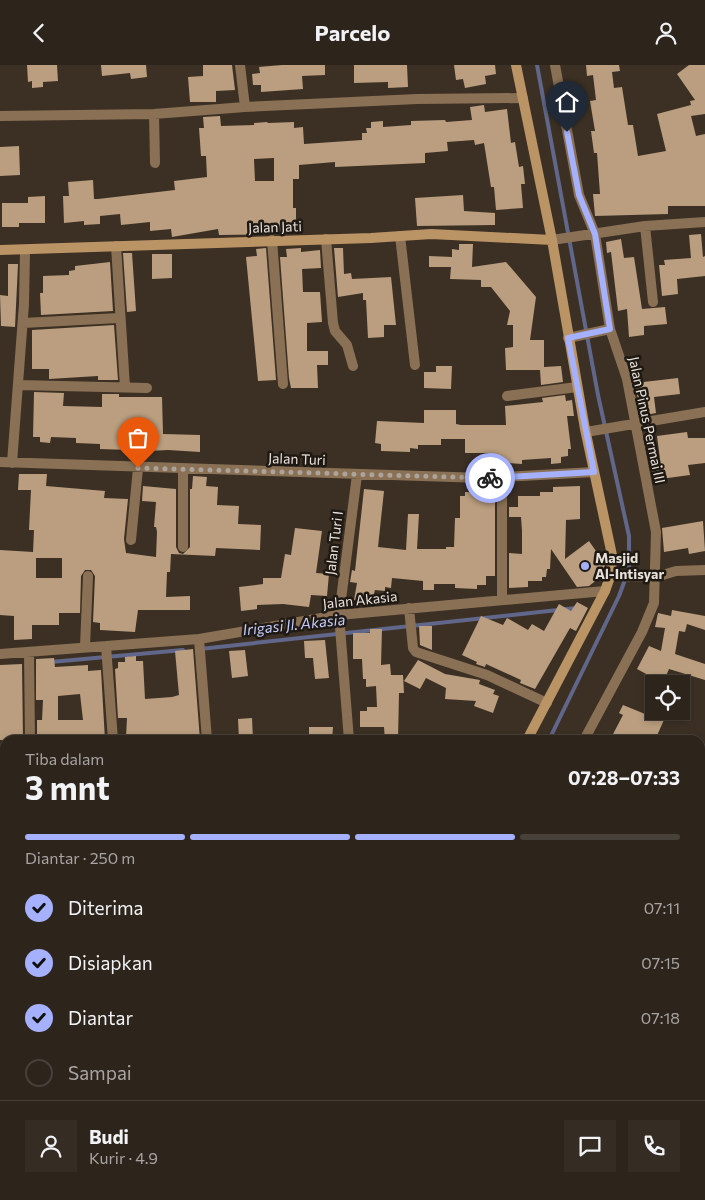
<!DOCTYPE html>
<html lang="id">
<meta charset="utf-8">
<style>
body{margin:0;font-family:Commissioner,sans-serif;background:#352c24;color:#f1f3f6;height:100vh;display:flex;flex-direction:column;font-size:19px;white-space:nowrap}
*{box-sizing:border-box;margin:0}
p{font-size:16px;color:#a7a4a3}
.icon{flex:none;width:28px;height:28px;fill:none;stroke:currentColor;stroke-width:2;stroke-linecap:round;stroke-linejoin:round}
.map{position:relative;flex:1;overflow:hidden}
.details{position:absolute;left:0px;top:670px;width:705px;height:465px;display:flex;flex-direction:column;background:#2d241b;border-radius:15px 15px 0 0;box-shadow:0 2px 8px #0003,0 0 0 1px #48413a}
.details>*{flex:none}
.buttons{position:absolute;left:645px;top:610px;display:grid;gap:10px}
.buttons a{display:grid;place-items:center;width:45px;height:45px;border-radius:0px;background:#2d241b;box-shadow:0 2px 8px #0003,0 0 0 1px #48413a;font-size:25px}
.pin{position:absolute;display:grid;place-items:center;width:42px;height:42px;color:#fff;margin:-51px -21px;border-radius:50% 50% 50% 0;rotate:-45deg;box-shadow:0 0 5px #0007}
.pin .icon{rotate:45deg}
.courier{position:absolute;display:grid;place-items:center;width:50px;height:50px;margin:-25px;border:4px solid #a5b1fc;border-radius:50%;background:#fff;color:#222;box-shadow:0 1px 6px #0007}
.headline em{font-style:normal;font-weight:700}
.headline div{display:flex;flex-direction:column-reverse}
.headline{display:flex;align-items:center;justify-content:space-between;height:85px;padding:0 25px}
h1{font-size:32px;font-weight:700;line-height:38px}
.bar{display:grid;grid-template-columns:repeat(4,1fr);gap:8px 5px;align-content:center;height:60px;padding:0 25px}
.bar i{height:6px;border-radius:4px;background:#48413a}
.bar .active{background:#a5b1fc}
.bar p{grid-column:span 4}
.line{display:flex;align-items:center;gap:12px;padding:0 25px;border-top:1px solid #48413a}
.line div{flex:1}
.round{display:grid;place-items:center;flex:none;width:52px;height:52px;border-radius:0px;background:#352c24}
ol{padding:0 25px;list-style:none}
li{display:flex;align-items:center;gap:15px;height:55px}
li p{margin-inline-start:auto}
li .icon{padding:5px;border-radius:50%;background:#a5b1fc;color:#111;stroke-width:4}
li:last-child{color:#a7a4a3}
li i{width:28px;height:28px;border:2px solid #48413a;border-radius:50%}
header{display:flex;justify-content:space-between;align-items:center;height:65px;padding:0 25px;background:#2d241b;font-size:22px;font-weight:700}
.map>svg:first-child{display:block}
</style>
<header><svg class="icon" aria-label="back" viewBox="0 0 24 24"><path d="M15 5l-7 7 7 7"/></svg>Parcelo<svg class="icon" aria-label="person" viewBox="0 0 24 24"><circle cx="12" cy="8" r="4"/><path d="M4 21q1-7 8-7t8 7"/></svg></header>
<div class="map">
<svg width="705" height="1135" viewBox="0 0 705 1135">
<rect width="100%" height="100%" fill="#3c3024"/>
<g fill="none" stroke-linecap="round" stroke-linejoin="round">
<path stroke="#61678a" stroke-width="4" d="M537,0L598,330L629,471V504L619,531L549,675
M200,584L576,543
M51,597L183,585
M0,1109L5,1112
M38,1130L47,1135
M292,1135L294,1130"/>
</g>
<path fill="#ba9e7f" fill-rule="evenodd" d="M27,0H57L58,16L43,17V22L32,23V16L28,17Z
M101,0H146L147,12L131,14L130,8L102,11Z
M203,0H232L235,25L216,26V37H190L188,12L203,11Z
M282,0H325V10L302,11L303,24L261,27V20H253L252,9L260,8L259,2Z
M354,0H407L408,22L388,23V17L354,18Z
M454,0H495L496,9L485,11L486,19L465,23L463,14L456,15Z
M586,0H619L620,6L612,7L614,23L622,22L628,60H633L638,91L666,86L657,49L691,40L690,36L695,35L677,9L689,0H705V49L691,51L696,71L705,69V141H668V149L595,151L593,129H600L597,88H594L591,66H595L590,36L596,35L593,10L587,11Z
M484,40L485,47L507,44L511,78L515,77L519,102L523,101L525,119H521L523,143L496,145L494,122H491L484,78L475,80L474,75L447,77L448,86L425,88V98L335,102V97L299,100V114H293V143H296V162H289V169L219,170L218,164L172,172L171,164L150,166V157L121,160L120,149L100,151V159L84,160V156L64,158L63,131H69L68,117L93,115L94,134H98L175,125L174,116L207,112L206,91H201L199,63H204L203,52L220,51L221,61L254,60V58L267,57L268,58L294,57V63L303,62L304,79L362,75V68H367L366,63H371V57L383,56V62L411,60V56L445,55L446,57L472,55L470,42ZM274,93V116H255L254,94Z
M19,81L20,110L0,111V82Z
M463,130L464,146L495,148V160L417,161L415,133Z
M45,131V158H19V162H2V138H28V132Z
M701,169L703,192L705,191V211L677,214L678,229L662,231L659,200H665L664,195L691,193L689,170Z
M621,174L624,193L634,192L642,244L665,242L667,259L644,261V270L629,272L627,244L618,246L611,187L607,188L606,177Z
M459,179H473L472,202L506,197L536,232L530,275H544V302L561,301L563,317L541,320L540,305H506L505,283L513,282V260H507L510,246L491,222H481V215L450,214L451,202H429V191L452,192V184L459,185Z
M266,183L276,315L258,316L246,192L257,191L256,184Z
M301,183V187L320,185L321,203L302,204L303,227H320L322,257L307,258V286H328V300H317L318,323H291L289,313L280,192H287L286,184Z
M334,183H343L344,209L351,208L352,214L391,212L396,260H384V272L368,273L366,235H363V228L338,232Z
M123,188H132L136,246L127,247Z
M152,189H172V213L152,214Z
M110,197L113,246L41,250L40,228H43V211L69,210V206L75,205V201Z
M8,199H18L15,262L1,261L0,230L8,231Z
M114,260L118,315H98V311L49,314V304H32V265Z
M436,301H452L451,324L424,323V307H436Z
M678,313L680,329L654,332L656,348L646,350L644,334L638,335L635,318Z
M34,327L64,328L63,341L102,342V329H119V332H162L163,369L200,370V387L168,385L129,387V385L100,384V379L76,378V373L51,372L50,378L40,377V372H33Z
M565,330L566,336L572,335L574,351H567L571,384H568V391L561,392V398L551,399V393L522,395V399L491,397V388H465V374H441V380H418V384L410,383V387L381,386V379L375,378L377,356L424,358V345H456V359L461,360H506L505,341L543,337L542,333Z
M687,367L688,373H705V398L688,400L690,410L653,415L651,396L660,394L657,371Z
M19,409H47L46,421L105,426L104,433L128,434L124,474L126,488L156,492L157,467L156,462H154L156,437L142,436L143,421L176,424V482L179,488L183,489L190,482V424H192L193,411L207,412L206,421L218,422L217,440L239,441L238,459L261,460L260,485L216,483L215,491L171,489L170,507H167L166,532L190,531V545H138L135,567L100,565V558L93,557L95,511L91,505H85L81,511L80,548H59V560H32V574L14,575V551L0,550V485L33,487L34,465H29L31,425H18ZM36,493H62V513H36Z
M580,421V454L566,455L565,494L589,476L605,499L603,510L589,521L577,522L551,484L550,504H547L546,512H542V516H528V522L509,523V488L522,489V466L521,452H509V442H518V431H540V427H553V422Z
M364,424L384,426L378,482L406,485L408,449H419L417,484H446V482H454L455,453H460V431H465V427L495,428V511H486V520H477V524L455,523V519H434V525H423V516L392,513L391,523L385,522V526L375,525L373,532L365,531L364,537L354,535L357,518L350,517L352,505L355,506Z
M703,456L705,486L689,489L688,483L664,487L662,463Z
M295,463L322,466L316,508L329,509L327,531L311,530L309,542L283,539L257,540V544L241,546L239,522L263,519V513H281L285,489L291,490Z
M577,537L588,543L576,566L570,563L535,624L520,618L521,615L486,599L485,602L476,599L477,597L462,590L481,551L503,560L507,553L528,565L532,559L544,566L559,539L571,546Z
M672,545L705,551V565L687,559L685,567L679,566L675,589L705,599V615L669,604L663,618L637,604L649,581L661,586L665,563L655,562L658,548L671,551Z
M419,561H432V585L420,580Z
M370,564H382L381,600L390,599L391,610H403L404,628H399L398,675H385L384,662H360V646H367V642H377L376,621L366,622V614H363L362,594H353V568H370Z
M325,575L329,613L315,614L313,593H305L304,576Z
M193,584L200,675H144V672H126L127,653H118L115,604L118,603V597H125V592L136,591V596H143L145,634L172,632L179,630L175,586Z
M245,585L248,611L232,613L229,586Z
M54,593L55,602L88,600V606L101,605L105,675H37V655H42L43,635H36V594ZM80,629L83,655H58V631Z
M418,595L445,609L480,615L479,619L495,625L493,629L499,631L493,648L474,641L476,636L445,634L446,623L426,613L420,624L404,616Z
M22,599L23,675H0V600Z
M623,640L650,651L652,646H668L655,675H620L612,671L623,650L619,648Z
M252,653L253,675H239L238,654Z
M309,662H333L332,675H309Z"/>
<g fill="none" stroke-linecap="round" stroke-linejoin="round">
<path stroke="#8a7155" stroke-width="10" d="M240,0L245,42
M555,0L579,130L595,169L610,264L627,314L656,467L654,538L642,567L584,675
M154,49L155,98
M0,51L154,49L245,42L417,34L523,33
M645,161L653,237
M400,171L415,300
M326,174L333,258L335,266L347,280L353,301
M272,175L283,319
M552,175L645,161L705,157
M116,181L125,322
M23,258L119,253
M568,273L610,264
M18,320L147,323
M507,331L577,322
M586,367L705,347
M0,397L483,413L594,407
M12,398L24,239L25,186
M131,475L138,403
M183,482V404
M610,511L656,512L676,506L705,505
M502,534V412
M409,543L413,583L416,587L487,610L547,638
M199,574L207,675
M85,581L88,511
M106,581L113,675
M29,587L30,675
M0,589L199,574L339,550L605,526
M349,675L339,550L357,410
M0,701H5
M0,769L5,784
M0,861L5,851
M700,864L705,856
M700,891L705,895
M0,1080L5,1071
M700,1099L705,1103
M337,1135L340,1130
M417,1135L421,1130
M540,1135L543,1130"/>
<path stroke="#bb9466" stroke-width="10" d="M516,0L552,175L585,364L612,490L611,509L605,526L527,675
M0,185L371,173L431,169L552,175
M0,1101L5,1103
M52,1130L61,1135
M273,1135L276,1130"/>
</g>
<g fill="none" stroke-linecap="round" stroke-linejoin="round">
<path stroke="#aca39a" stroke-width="5" stroke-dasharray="0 9" d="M138,403L490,413"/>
<path stroke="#a5b1fc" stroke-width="6" d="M490,413L594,407L568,273L610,264L595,169L579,130L567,67"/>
</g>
<circle fill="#a5b1fc" stroke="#1f1914" stroke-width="2" cx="585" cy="501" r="5"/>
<g text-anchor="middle" stroke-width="5" stroke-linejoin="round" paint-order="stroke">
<g font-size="14" fill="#e8e1d9" stroke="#1f1914">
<text transform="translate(275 162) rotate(-2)" y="5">Jalan Jati</text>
<text transform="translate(647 355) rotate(78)" y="5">Jalan Pinus Permai III</text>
<text transform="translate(297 394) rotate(2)" y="5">Jalan Turi</text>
<text transform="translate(334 478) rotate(-83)" y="5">Jalan Turi I</text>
<text transform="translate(360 535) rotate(-6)" y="5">Jalan Akasia</text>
</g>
<g font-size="14" font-weight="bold" fill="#e8e1d9" stroke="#1f1914" text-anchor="start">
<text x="595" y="498">Masjid<tspan x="595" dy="16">Al-Intisyar</tspan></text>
</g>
<g font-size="15" font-style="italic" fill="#c2cafb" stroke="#1f1914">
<text transform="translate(294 560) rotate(-6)" y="5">Irigasi Jl. Akasia</text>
</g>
</g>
</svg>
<div class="buttons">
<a><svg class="icon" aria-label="locate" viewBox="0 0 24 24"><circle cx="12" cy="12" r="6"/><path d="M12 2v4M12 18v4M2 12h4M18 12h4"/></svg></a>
</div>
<div class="pin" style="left:138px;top:403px;background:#ea580c"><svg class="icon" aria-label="bag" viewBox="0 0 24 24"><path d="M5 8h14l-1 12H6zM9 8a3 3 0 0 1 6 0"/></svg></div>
<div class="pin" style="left:567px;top:67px;background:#1f2937"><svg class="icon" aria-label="home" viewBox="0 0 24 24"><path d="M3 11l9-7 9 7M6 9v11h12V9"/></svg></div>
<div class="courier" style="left:490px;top:413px"><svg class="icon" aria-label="bike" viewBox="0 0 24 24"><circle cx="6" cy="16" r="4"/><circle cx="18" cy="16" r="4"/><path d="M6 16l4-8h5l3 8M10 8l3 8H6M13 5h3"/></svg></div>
<section class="details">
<div class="headline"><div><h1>3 mnt</h1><p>Tiba dalam</p></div><em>07:28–07:33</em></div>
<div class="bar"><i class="active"></i><i class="active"></i><i class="active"></i><i></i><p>Diantar · 250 m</p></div>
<ol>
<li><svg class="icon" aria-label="check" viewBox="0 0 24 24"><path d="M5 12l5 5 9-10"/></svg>Diterima<p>07:11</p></li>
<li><svg class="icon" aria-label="check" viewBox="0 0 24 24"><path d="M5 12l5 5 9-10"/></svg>Disiapkan<p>07:15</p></li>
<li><svg class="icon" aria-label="check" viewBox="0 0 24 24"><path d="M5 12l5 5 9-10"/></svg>Diantar<p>07:18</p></li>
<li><i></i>Sampai</li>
</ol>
<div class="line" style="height:90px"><a class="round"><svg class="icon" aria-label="person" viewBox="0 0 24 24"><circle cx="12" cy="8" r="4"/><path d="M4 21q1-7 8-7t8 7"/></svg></a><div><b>Budi</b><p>Kurir · 4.9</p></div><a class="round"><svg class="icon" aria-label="chat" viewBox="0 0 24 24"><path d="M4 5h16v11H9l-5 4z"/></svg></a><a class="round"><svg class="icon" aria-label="phone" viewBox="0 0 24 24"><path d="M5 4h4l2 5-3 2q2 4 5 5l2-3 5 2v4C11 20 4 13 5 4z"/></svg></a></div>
</section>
</div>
